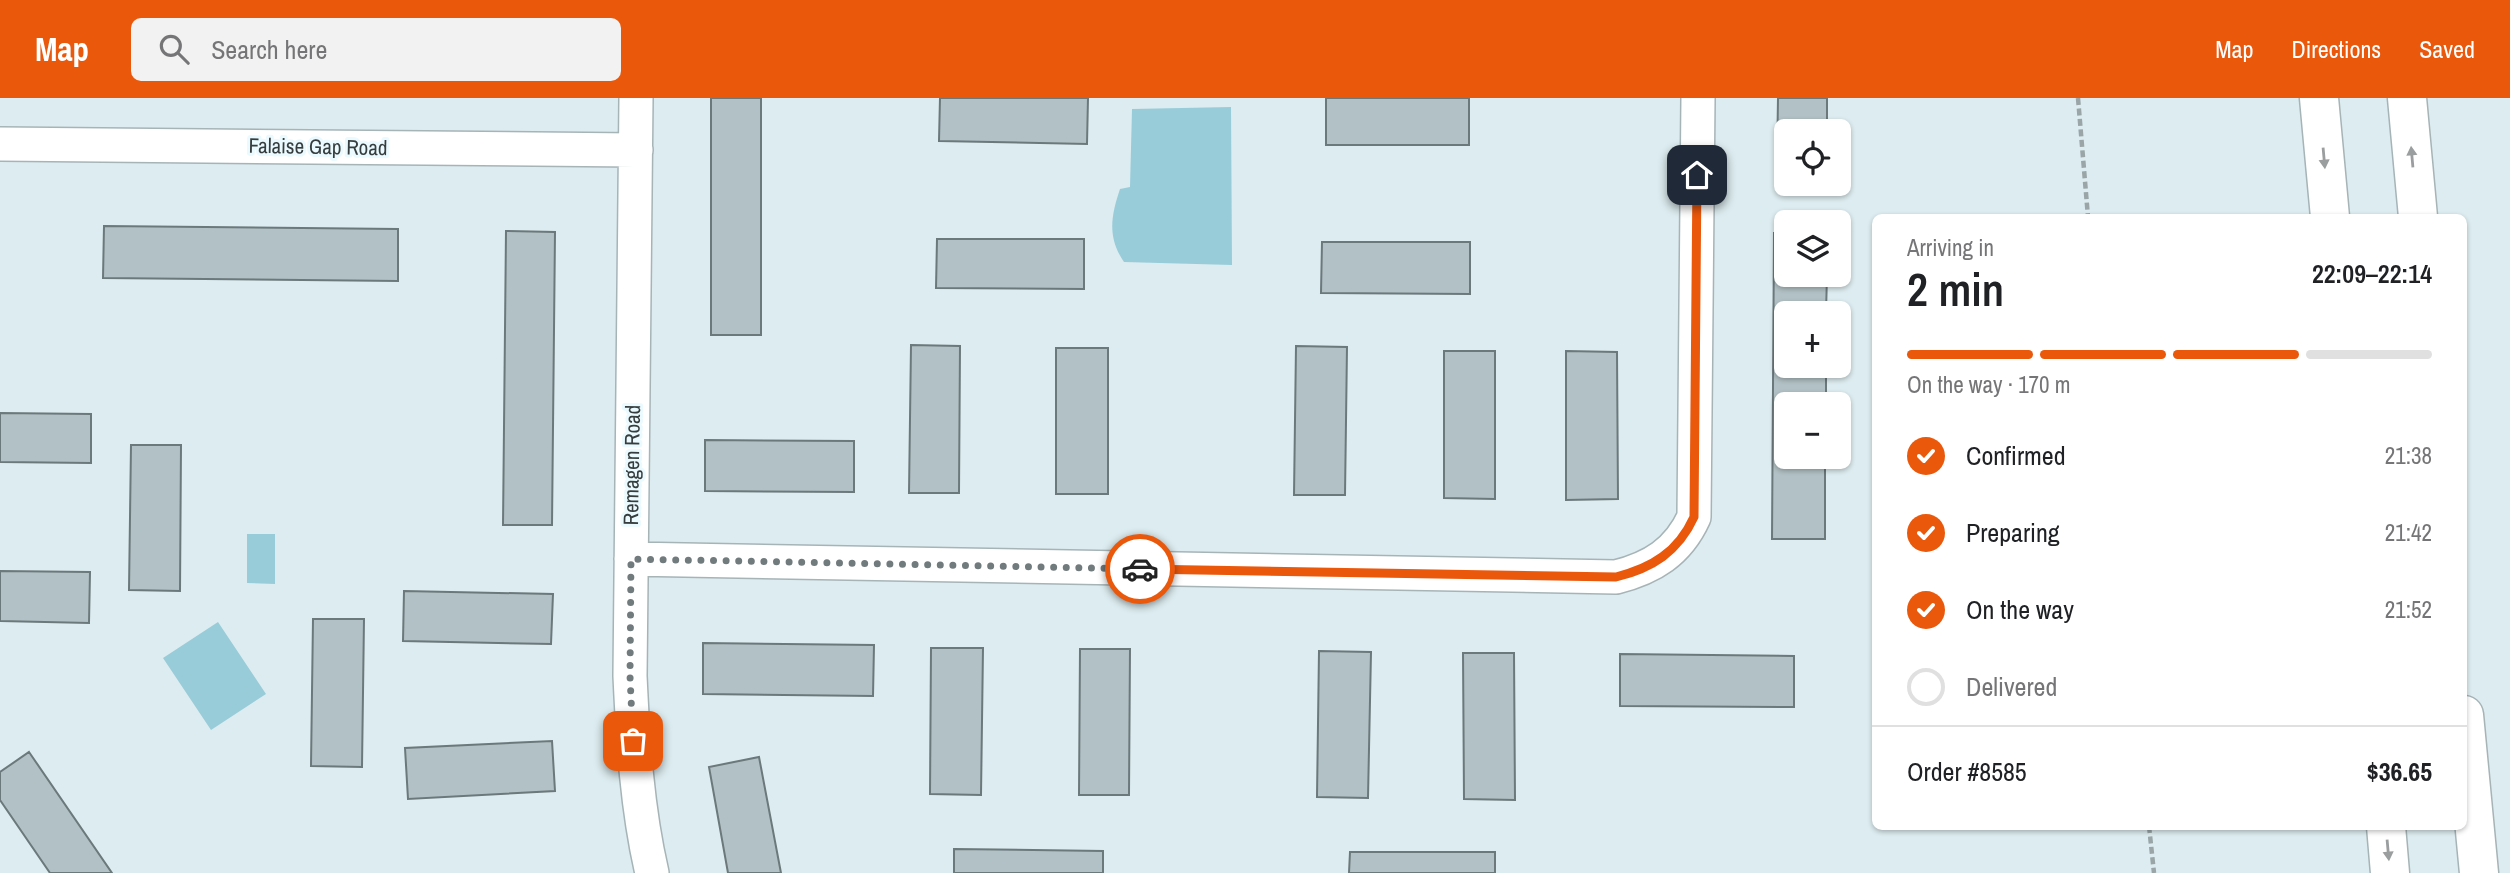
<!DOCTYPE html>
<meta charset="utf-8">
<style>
body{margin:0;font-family:"Archivo Narrow",sans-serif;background:#f2f2f2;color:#202124;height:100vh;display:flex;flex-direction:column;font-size:26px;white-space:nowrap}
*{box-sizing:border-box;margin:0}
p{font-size:23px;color:#757577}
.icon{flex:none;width:38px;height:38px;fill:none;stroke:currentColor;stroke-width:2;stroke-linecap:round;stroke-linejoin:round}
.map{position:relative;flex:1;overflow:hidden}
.details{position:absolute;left:1872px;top:116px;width:595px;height:616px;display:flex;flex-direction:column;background:#fff;border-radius:10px;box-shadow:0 2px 5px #0004}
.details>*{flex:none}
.buttons{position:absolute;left:1774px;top:21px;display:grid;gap:14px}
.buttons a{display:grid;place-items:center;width:77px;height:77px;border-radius:10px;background:#fff;box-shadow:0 2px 5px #0004;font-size:35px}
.pin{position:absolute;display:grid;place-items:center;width:60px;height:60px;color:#fff;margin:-30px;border-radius:14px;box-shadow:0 4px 10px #0006}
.courier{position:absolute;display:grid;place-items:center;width:70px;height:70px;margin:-35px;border:5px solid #ea580c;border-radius:50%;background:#fff;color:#222;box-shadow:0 2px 9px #0007}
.head em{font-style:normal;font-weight:600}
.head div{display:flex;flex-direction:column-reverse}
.head{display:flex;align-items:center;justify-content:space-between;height:119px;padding:0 35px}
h1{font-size:46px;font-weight:600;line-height:52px}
.bar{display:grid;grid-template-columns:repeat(4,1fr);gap:10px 7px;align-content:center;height:84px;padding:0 35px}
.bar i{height:9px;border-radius:5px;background:#e0e0e0}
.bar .current{background:#ea580c}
.bar p{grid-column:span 4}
.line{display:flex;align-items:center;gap:18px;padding:0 35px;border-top:2px solid #e0e0e0}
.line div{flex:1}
ol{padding:0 35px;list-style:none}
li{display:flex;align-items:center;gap:21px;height:77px}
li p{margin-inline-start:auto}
li .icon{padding:7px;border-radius:50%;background:#ea580c;color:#fff;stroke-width:4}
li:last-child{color:#757577}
li i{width:38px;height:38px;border:4px solid #e0e0e0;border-radius:50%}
header{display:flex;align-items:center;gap:42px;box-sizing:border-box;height:98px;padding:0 35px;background:#ea580c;color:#fff}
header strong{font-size:33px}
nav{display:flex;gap:38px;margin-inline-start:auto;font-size:24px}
.search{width:490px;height:63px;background:#f2f2f2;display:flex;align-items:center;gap:18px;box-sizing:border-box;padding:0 24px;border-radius:10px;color:#757577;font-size:26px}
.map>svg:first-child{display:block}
</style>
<header>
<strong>Map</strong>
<div class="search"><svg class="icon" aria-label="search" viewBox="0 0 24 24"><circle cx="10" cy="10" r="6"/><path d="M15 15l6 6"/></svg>Search here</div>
<nav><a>Map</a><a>Directions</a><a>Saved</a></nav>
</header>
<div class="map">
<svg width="2510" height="775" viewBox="0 0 2510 775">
<rect width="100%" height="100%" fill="#ddecf0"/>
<path fill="#98ccd9" d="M1231,9L1232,167L1124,164C1107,139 1111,118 1120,91L1130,89L1132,11Z
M247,436H275V486L247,485Z
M218,524L266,596L211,632L163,560Z"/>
<path fill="#b2c1c5" stroke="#6b787c" stroke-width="2" d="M711,0H761V237H711Z
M940,0H1088L1087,46L939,43Z
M1326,0H1469V47H1326Z
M1778,0H1827V33H1787V64H1777Z
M104,128L398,131V183L103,180Z
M506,133L555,134L552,427H503Z
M1774,135H1787V177H1827L1826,215H1787V268H1826V306H1787V359H1825V441H1772Z
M937,141H1084V191L936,190Z
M1322,144H1470V196L1321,195Z
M911,247L960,248L959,395H909Z
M1296,248L1347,249L1345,397H1294Z
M1056,250H1108V396H1056Z
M1444,253H1495V401L1444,400Z
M1566,253L1617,254L1618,401L1566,402Z
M0,315L91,316V365L0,364Z
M705,342L854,343V394L705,393Z
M131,347H181L180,493L129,492Z
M0,473L90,474L89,525L0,523Z
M404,493L553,496L551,546L403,543Z
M313,521H364L362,669L311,668Z
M703,545L874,547L873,598L703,596Z
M931,550H983L981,697L930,696Z
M1080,551H1130L1129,697H1079Z
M1319,553L1371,554L1368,700L1317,699Z
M1463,555H1514L1515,702L1464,701Z
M1620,556L1794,558V609L1620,608Z
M552,643L555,693L408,701L405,650Z
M29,654L112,775H50L0,702V674Z
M759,659L781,775H728L709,669Z
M954,751L1103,753V775H954Z
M1350,754H1495V775H1349Z"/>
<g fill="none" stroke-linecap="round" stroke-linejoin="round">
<defs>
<path id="minor" d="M636,0L630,578C633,643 637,711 652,775
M0,46L636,52
M631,461L1616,479C1652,470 1678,454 1694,419L1698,0"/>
<path id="motorway" d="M2319,0L2330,119
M2407,0L2418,119
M2464,617L2479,775
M2386,728L2390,775"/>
</defs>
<use href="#minor" stroke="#a6b4b8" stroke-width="36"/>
<use href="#motorway" stroke="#a6b4b8" stroke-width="41"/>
<path stroke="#99a5a7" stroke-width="4.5" stroke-dasharray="7 3.5" stroke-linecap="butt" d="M2078,0L2088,119
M2149,728L2154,775"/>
<use href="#minor" stroke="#fff" stroke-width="33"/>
<use href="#motorway" stroke="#fff" stroke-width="38"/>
</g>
<defs><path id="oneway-solid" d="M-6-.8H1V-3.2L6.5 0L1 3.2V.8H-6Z" transform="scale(1.75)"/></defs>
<g fill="#9b9e9e">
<use href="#oneway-solid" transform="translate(2412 59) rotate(-95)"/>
<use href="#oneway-solid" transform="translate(2324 60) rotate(85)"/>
<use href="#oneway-solid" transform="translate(2388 752) rotate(85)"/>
</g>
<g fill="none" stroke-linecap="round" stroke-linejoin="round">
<path stroke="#717a7c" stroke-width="7" stroke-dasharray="0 12.6" d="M633,643L630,578L631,461L1140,471"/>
<path stroke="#ea580c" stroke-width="9" d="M1140,471L1616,479C1652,470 1678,454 1694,419L1697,77"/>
</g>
<g text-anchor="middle" stroke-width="6" stroke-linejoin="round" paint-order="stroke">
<g font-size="21" fill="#373d3e" stroke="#eafafe">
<text transform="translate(318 49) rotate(1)" y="7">Falaise Gap Road</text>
<text transform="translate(632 367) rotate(-89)" y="7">Remagen Road</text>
</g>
</g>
</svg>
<div class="buttons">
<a><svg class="icon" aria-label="locate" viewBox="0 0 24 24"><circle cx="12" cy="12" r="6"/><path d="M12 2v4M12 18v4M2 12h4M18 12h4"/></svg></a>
<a><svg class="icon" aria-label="layers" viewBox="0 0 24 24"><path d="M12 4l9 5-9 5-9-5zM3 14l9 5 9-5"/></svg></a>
<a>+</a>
<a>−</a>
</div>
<div class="pin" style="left:633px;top:643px;background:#ea580c"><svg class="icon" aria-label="bag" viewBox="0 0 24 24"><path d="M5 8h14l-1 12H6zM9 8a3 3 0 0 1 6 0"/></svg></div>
<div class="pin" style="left:1697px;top:77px;background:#1f2937"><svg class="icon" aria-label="home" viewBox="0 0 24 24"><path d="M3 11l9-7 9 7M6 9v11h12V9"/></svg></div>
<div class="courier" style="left:1140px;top:471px"><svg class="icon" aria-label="car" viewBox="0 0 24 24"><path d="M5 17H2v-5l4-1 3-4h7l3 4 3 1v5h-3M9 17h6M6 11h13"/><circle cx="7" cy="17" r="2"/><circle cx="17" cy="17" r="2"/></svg></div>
<section class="details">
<div class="head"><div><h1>2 min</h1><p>Arriving in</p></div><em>22:09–22:14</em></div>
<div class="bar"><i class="current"></i><i class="current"></i><i class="current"></i><i></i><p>On the way · 170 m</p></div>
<ol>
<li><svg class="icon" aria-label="check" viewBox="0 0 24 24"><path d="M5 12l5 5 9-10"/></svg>Confirmed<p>21:38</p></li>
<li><svg class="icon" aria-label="check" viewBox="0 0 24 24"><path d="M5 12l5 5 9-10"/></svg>Preparing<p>21:42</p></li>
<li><svg class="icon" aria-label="check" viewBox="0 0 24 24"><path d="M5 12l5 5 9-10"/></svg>On the way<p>21:52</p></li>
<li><i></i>Delivered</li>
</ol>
<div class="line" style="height:91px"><div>Order #8585</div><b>$36.65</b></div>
</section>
</div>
